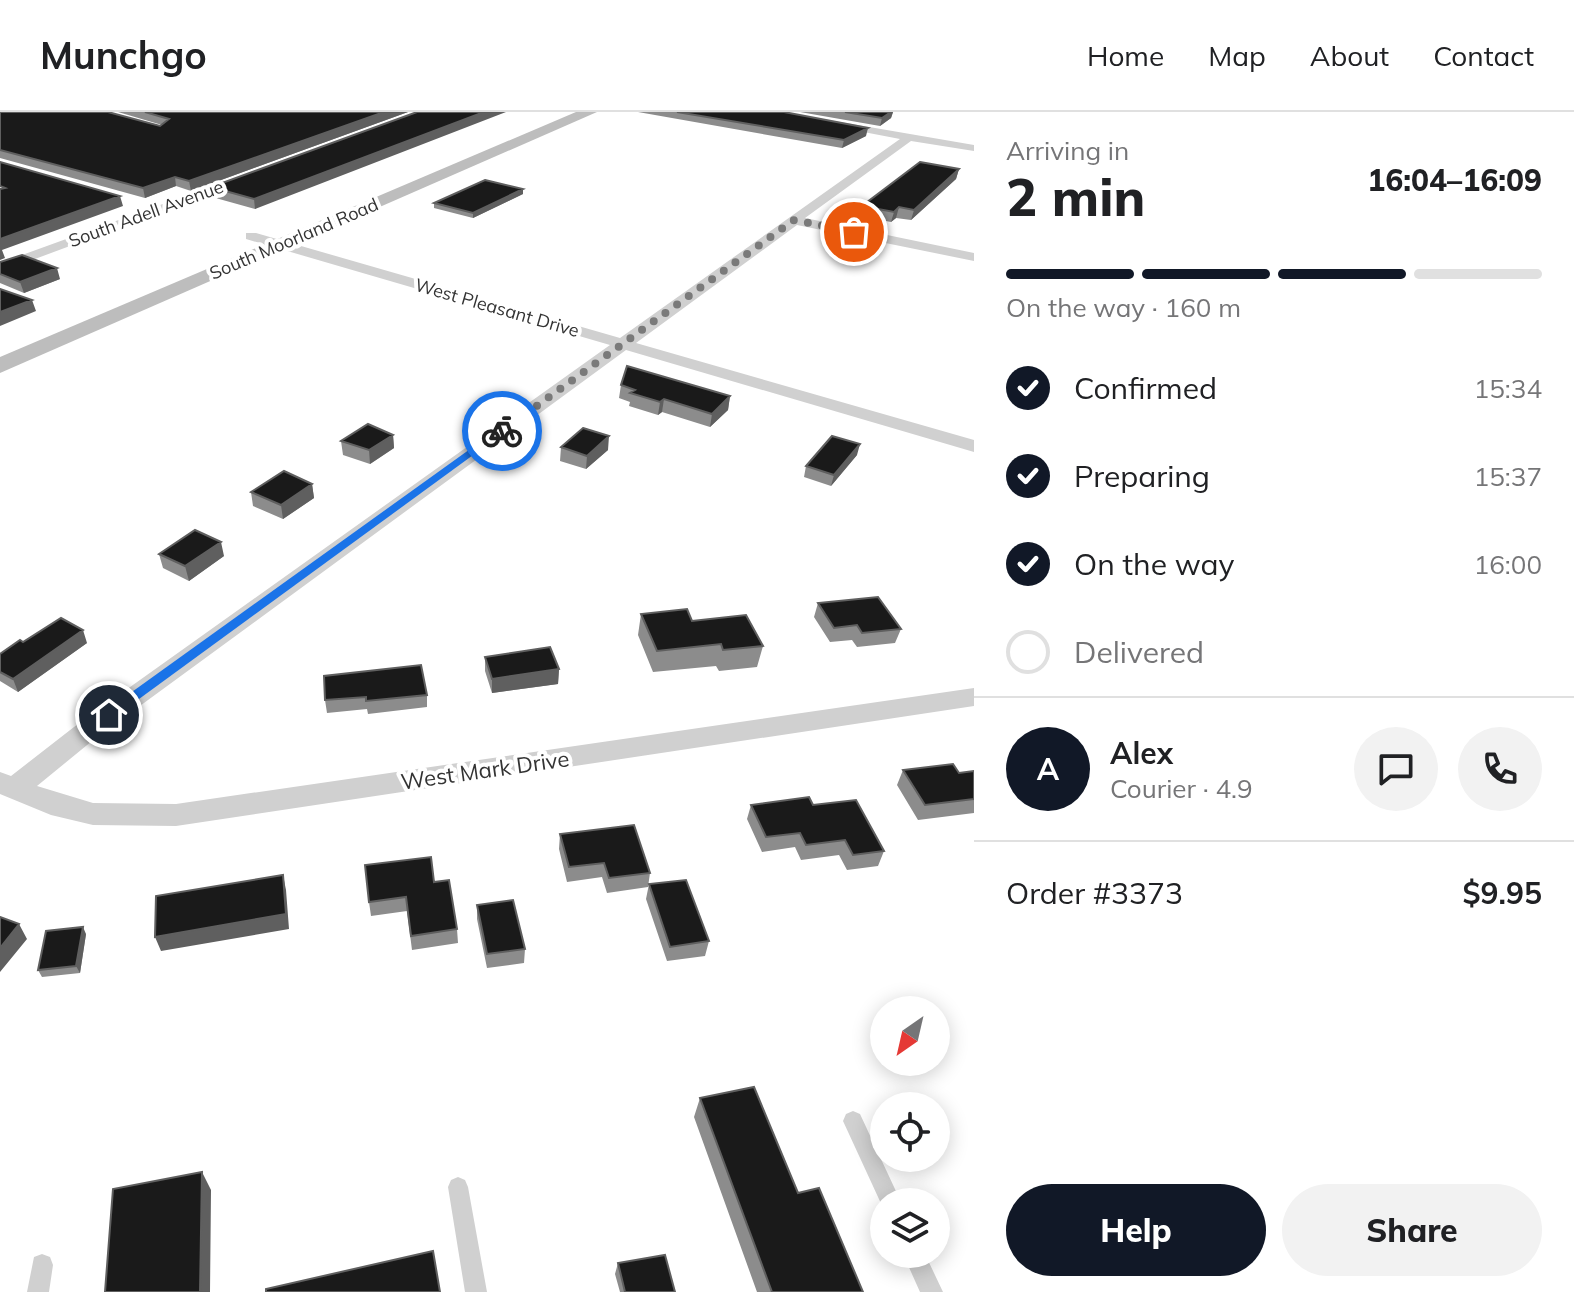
<!DOCTYPE html>
<meta charset="utf-8">
<style>
body{margin:0;font-family:Mulish,sans-serif;background:#f2f2f2;color:#202124;height:100vh;display:flex;flex-direction:column;font-size:30px;white-space:nowrap}
*{box-sizing:border-box;margin:0}
p{font-size:26px;color:#757577}
.icon{flex:none;width:44px;height:44px;fill:none;stroke:currentColor;stroke-width:2;stroke-linecap:round;stroke-linejoin:round}
.map{position:relative;flex:1;overflow:hidden}
.side{display:flex;flex-direction:column;background:#fff;width:600px}
.side>*{flex:none}
.needle{width:52px;rotate:214deg}
.tools{position:absolute;left:870px;top:884px;display:grid;gap:16px}
.tools a{display:grid;place-items:center;width:80px;height:80px;border-radius:50%;background:#fff;box-shadow:0 4px 20px #0003;font-size:40px}
.pin{position:absolute;display:grid;place-items:center;width:68px;height:68px;color:#fff;margin:-34px;border:4px solid #fff;border-radius:50%;box-shadow:0 2px 8px #0007}
.courier{position:absolute;display:grid;place-items:center;width:80px;height:80px;margin:-40px;border:6px solid #1a73e8;border-radius:50%;background:#fff;color:#222;box-shadow:0 2px 10px #0007}
.summary em{font-style:normal;font-weight:800}
.summary div{display:flex;flex-direction:column-reverse}
.summary{display:flex;align-items:center;justify-content:space-between;height:136px;padding:0 32px}
h1{font-size:52px;font-weight:800;line-height:60px}
.bar{display:grid;grid-template-columns:repeat(4,1fr);gap:12px 8px;align-content:center;height:96px;padding:0 32px}
.bar i{height:10px;border-radius:6px;background:#e0e0e0}
.bar .selected{background:#111827}
.bar p{grid-column:span 4}
.line{display:flex;align-items:center;gap:20px;padding:0 32px;border-top:2px solid #e0e0e0}
.line div{flex:1}
.round{display:grid;place-items:center;flex:none;width:84px;height:84px;border-radius:42px;background:#f2f2f2}
ol{padding:0 32px;list-style:none}
li{display:flex;align-items:center;gap:24px;height:88px}
li p{margin-inline-start:auto}
li .icon{padding:8px;border-radius:50%;background:#111827;color:#fff;stroke-width:4}
li:last-child{color:#757577}
li i{width:44px;height:44px;border:4px solid #e0e0e0;border-radius:50%}
.action{display:flex;gap:16px;margin-top:auto;padding:16px 32px}
.action a{flex:1;height:92px;border-radius:48px;background:#111827;color:#fff;font-size:32px;font-weight:800;line-height:92px;text-align:center}
.action a+a{background:#f2f2f2;color:#202124}
header{display:flex;align-items:center;gap:48px;box-sizing:border-box;height:112px;padding:0 40px;background:#fff;border-bottom:2px solid #e0e0e0}
header strong{font-size:38px}
nav{display:flex;gap:44px;margin-inline-start:auto;font-size:28px}
main{display:flex;flex:1;min-height:0}
.map>svg:first-child{display:block}
</style>
<header>
<strong>Munchgo</strong>
<nav><a>Home</a><a>Map</a><a>About</a><a>Contact</a></nav>
</header>
<main>
<div class="map">
<svg width="974" height="1180" viewBox="0 0 974 1180">
<rect width="100%" height="100%" fill="#fff"/>
<g fill="none" stroke-linecap="round" stroke-linejoin="round">
<path fill="#d0d0d0" fill-rule="evenodd" d="M853,999L860,1002L901,1090H884V1098L843,1009L846,1002Z
M458,1065L465,1068L468,1075L487,1180H465L448,1075L451,1068Z
M42,1142L50,1145L53,1153L49,1180H27L34,1145Z
M903,1142H925L943,1180H920Z"/>
<path fill="#d0d0d0" fill-rule="evenodd" d="M759,0H782L974,33V39L911,29L805,106L974,141V149L797,113L636,231L974,328V340L626,238L92,629L37,674L93,691L176,692L974,576V594L176,714L93,713L51,703L0,682V660L11,664L74,615L610,233L246,127V121H256L620,226L900,27Z
M240,64L250,67L0,160V151Z"/>
<path fill="#bdbdbd" fill-rule="evenodd" d="M576,0H597L0,261V245Z"/>
</g>
<path fill="#8c8c8c" d="M0,0L160,14L162,13L118,0H408L191,79L176,74L145,86L0,46Z
M417,0L255,97L212,85L211,75Z
M638,0H784L866,24L842,36Z
M800,0H893L891,6L880,14Z
M959,57L956,67L911,108L896,106L891,110L860,104L862,94Z
M523,82L473,106L434,96V91Z
M0,150L60,167L24,181L0,171Z
M621,273L730,284L728,298L710,315L662,300L658,303L629,294L630,290L619,286Z
M393,323L394,336L370,352L343,343L341,329Z
M561,335L608,338L586,357L560,349Z
M857,343L831,374L804,365L806,354Z
M312,372L314,386L283,407L253,394L251,380Z
M159,442L224,444L189,469L163,456Z
M818,491L901,517L895,531L857,535L852,528L830,530L814,505Z
M641,502L692,509L763,534L757,555L719,559L716,554L653,560L638,523Z
M23,530L87,531L18,580L0,569V542Z
M485,545L559,557L558,572L492,581L485,559Z
M324,564L427,583V595L368,602L367,597L327,601L325,588Z
M903,658L959,661L974,659V701L918,708L897,673Z
M751,693H813L884,739L878,754L847,758L839,743L801,748L795,735L762,740L747,707Z
M560,722L650,761L648,775L607,781L602,765L567,770L559,737Z
M434,770L457,817L458,831L412,838L407,799L371,804L369,790Z
M649,772L709,829L705,844L667,849L646,787Z
M477,793L525,837L524,851L487,856L477,807Z
M86,822L80,861L42,865L38,858Z
M700,986L798,1081L863,1180H757L694,1005Z
M618,1151L675,1180H620L615,1162Z"/>
<path fill="#5f5f5f" d="M384,0H408L191,79L189,69Z
M484,0H506L255,97L254,87Z
M891,0H893L891,6L880,14L882,6Z
M868,16L866,24L842,36L844,28Z
M959,57L956,67L911,108L914,98Z
M175,65L176,74L145,86L143,76Z
M523,77V82L473,106V101Z
M120,84L123,94L2,138L5,146L0,148V127Z
M899,95L896,106L891,110L894,100Z
M57,156L60,167L24,181L20,170Z
M32,188L36,199L0,214V200Z
M730,284L728,298L710,315L712,302Z
M664,287L662,300L658,303L660,290Z
M393,323L394,336L370,352L369,338Z
M609,324L608,338L586,357L587,344Z
M860,332L857,343L831,374L834,363Z
M312,372L314,386L283,407L281,393Z
M221,430L224,444L189,469L185,454Z
M83,518L87,531L18,580L13,567Z
M559,557L558,572L492,581V567Z
M283,763L286,778L289,817L161,839L155,825Z
M19,812L27,827L0,860V836Z
M83,815L86,822L80,861L76,854Z
M202,1060L211,1078L210,1180H200Z"/>
<path fill="#1a1a1a" stroke="#5f5f5f" stroke-width="2" d="M0,0H108L160,14L169,7L145,0H384L189,69L175,65L143,76L0,38Z
M417,0H484L254,87L211,75Z
M677,0H784L868,16L844,28Z
M845,0H891L882,6Z
M0,50L120,84L0,127V77L5,76L0,74Z
M920,50L959,57L914,98L899,95L894,100L862,94Z
M485,68L523,77L473,101L434,91Z
M22,143L57,156L20,170L0,162V150Z
M0,177L32,188L0,200Z
M627,254L730,284L712,302L664,287L660,290L630,281L635,278L621,273Z
M368,312L393,323L369,338L341,329Z
M583,316L609,324L587,344L561,335Z
M832,324L860,332L834,363L806,354Z
M284,359L312,372L281,393L251,380Z
M195,418L221,430L185,454L159,442Z
M878,485L901,517L862,521L857,513L834,516L818,491Z
M687,497L692,509L746,503L763,534L723,538L721,532L657,539L641,502Z
M61,506L83,518L13,567L0,560V542L20,528L23,530Z
M550,535L559,557L492,567L485,545Z
M421,553L427,583L366,589V585L325,588L324,564Z
M953,652L959,661L974,659V687L925,693L903,658Z
M809,685L813,693L856,688L884,739L853,743L845,728L806,733L800,721L766,725L751,693Z
M634,713L650,761L609,766L604,751L569,755L560,722Z
M431,745L434,770L449,768L457,817L411,824L406,785L369,790L365,753Z
M283,763L286,802L155,825L156,784Z
M686,768L709,829L670,835L649,772Z
M513,788L525,837L487,842L477,793Z
M0,805L19,812L0,836Z
M83,815L76,854L38,858L46,819Z
M754,975L798,1081L819,1076L863,1180H772L700,986Z
M202,1060L200,1180H105L113,1077Z
M433,1139L440,1180H266V1177Z
M665,1143L675,1180H625L618,1151Z"/>
<path fill="#1a73e8" d="M498,317L506,319L113,606H104V600Z"/>
<g fill="none" stroke-linecap="round" stroke-linejoin="round">
<path stroke="#7a7a7a" stroke-width="8" stroke-dasharray="0 14.4" d="M502,319L794,108L854,120"/>
</g>
<g text-anchor="middle" stroke-width="8" stroke-linejoin="round" paint-order="stroke">
<g font-size="18" fill="#333" stroke="#fff">
<text transform="translate(146 102) rotate(-20)" y="6">South Adell Avenue</text>
<text transform="translate(294 127) rotate(-23)" y="6">South Moorland Road</text>
<text transform="translate(497 196) rotate(16)" y="6">West Pleasant Drive</text>
</g>
<g font-size="22" fill="#333" stroke="#fff">
<text transform="translate(485 658) rotate(-8)" y="8">West Mark Drive</text>
</g>
</g>
</svg>
<div class="tools">
<a><svg class="needle" viewBox="-14 -14 28 28"><path d="M0-13l5 13h-10z" fill="#e53935"/><path d="M0 13l5-13h-10z" fill="#757577"/></svg></a>
<a><svg class="icon" aria-label="locate" viewBox="0 0 24 24"><circle cx="12" cy="12" r="6"/><path d="M12 2v4M12 18v4M2 12h4M18 12h4"/></svg></a>
<a><svg class="icon" aria-label="layers" viewBox="0 0 24 24"><path d="M12 4l9 5-9 5-9-5zM3 14l9 5 9-5"/></svg></a>
</div>
<div class="pin" style="left:854px;top:120px;background:#ea580c"><svg class="icon" aria-label="bag" viewBox="0 0 24 24"><path d="M5 8h14l-1 12H6zM9 8a3 3 0 0 1 6 0"/></svg></div>
<div class="pin" style="left:109px;top:603px;background:#1f2937"><svg class="icon" aria-label="home" viewBox="0 0 24 24"><path d="M3 11l9-7 9 7M6 9v11h12V9"/></svg></div>
<div class="courier" style="left:502px;top:319px"><svg class="icon" aria-label="bike" viewBox="0 0 24 24"><circle cx="6" cy="16" r="4"/><circle cx="18" cy="16" r="4"/><path d="M6 16l4-8h5l3 8M10 8l3 8H6M13 5h3"/></svg></div>
</div>
<section class="side">
<div class="summary"><div><h1>2 min</h1><p>Arriving in</p></div><em>16:04–16:09</em></div>
<div class="bar"><i class="selected"></i><i class="selected"></i><i class="selected"></i><i></i><p>On the way · 160 m</p></div>
<ol>
<li><svg class="icon" aria-label="check" viewBox="0 0 24 24"><path d="M5 12l5 5 9-10"/></svg>Confirmed<p>15:34</p></li>
<li><svg class="icon" aria-label="check" viewBox="0 0 24 24"><path d="M5 12l5 5 9-10"/></svg>Preparing<p>15:37</p></li>
<li><svg class="icon" aria-label="check" viewBox="0 0 24 24"><path d="M5 12l5 5 9-10"/></svg>On the way<p>16:00</p></li>
<li><i></i>Delivered</li>
</ol>
<div class="line" style="height:144px"><b class="round" style="background:#111827;color:#fff">A</b><div><b>Alex</b><p>Courier · 4.9</p></div><a class="round"><svg class="icon" aria-label="chat" viewBox="0 0 24 24"><path d="M4 5h16v11H9l-5 4z"/></svg></a><a class="round"><svg class="icon" aria-label="phone" viewBox="0 0 24 24"><path d="M5 4h4l2 5-3 2q2 4 5 5l2-3 5 2v4C11 20 4 13 5 4z"/></svg></a></div>
<div class="line" style="height:104px"><div>Order #3373</div><b>$9.95</b></div>
<div class="action"><a>Help</a><a>Share</a></div>
</section>
</main>
